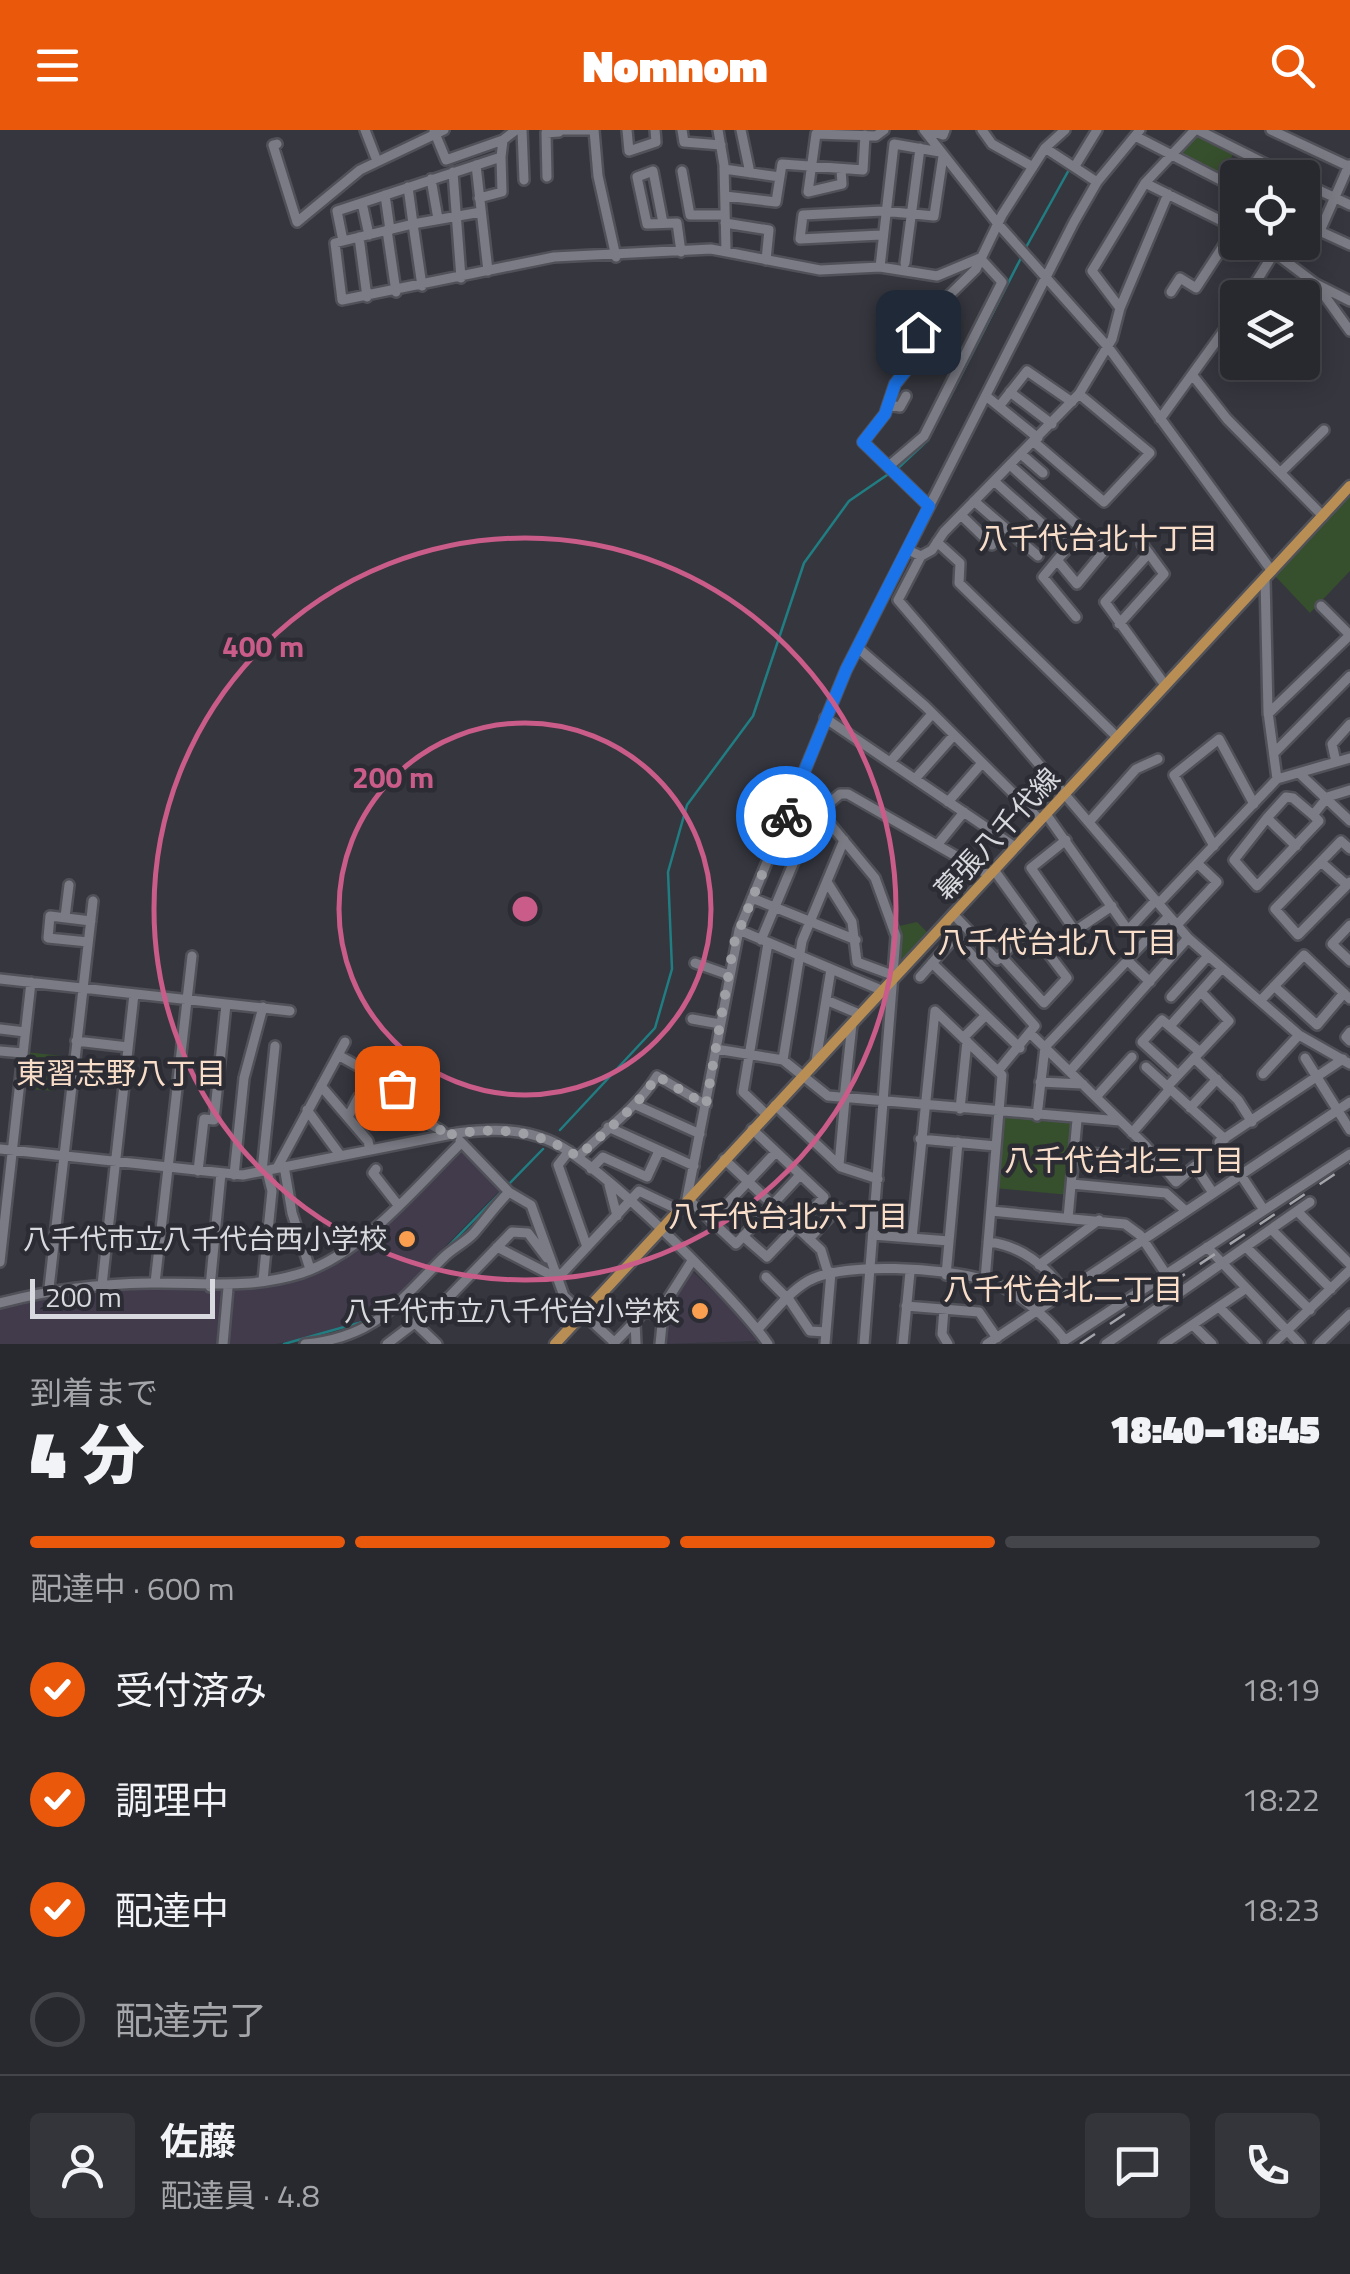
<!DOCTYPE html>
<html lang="ja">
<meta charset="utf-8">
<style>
body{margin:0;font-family:"Titillium Web","Noto Sans JP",sans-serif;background:#34343b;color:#f1f3f6;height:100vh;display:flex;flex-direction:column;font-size:38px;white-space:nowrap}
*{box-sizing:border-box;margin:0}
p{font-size:32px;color:#a5a6aa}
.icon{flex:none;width:55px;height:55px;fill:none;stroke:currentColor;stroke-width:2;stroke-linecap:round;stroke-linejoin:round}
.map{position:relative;height:1214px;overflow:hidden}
.drawer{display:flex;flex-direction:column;background:#28282f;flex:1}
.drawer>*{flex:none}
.tools{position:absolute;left:1220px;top:30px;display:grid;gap:20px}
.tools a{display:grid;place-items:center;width:100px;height:100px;border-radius:10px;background:#28282f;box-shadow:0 5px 25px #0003,0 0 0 2px #44444b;font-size:50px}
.scale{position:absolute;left:30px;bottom:25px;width:185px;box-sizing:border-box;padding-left:10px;border:5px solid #d8d9de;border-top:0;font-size:28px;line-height:35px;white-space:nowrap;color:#d8d9de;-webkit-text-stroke:8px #2c2c34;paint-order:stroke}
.pin{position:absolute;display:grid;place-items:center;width:85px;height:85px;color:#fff;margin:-42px;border-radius:20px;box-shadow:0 5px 15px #0006}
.courier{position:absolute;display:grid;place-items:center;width:100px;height:100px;margin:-50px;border:8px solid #1a73e8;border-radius:50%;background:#fff;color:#222;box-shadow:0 2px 12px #0007}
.head em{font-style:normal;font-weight:800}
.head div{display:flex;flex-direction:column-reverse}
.head{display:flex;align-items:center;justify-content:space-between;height:170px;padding:0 30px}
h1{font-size:65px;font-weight:800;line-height:75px}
.bar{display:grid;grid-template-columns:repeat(4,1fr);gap:15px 10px;align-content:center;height:120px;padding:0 30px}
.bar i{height:12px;border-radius:8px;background:#44444b}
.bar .active{background:#ea580c}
.bar p{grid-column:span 4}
.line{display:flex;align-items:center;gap:25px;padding:0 30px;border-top:2px solid #44444b}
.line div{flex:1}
.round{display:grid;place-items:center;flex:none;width:105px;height:105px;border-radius:10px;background:#34343b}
ol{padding:0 30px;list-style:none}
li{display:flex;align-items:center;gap:30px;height:110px}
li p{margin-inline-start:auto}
li .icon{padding:10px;border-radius:50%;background:#ea580c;color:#fff;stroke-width:4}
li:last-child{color:#a5a6aa}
li i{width:55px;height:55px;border:5px solid #44444b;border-radius:50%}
header{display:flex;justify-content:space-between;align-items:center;height:130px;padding:0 30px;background:#ea580c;color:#fff;font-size:45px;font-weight:800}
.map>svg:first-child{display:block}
</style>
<header><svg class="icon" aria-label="menu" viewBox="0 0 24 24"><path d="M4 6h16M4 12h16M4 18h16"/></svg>Nomnom<svg class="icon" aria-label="search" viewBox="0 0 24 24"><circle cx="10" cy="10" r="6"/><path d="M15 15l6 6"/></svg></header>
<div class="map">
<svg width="1350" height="1214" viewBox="0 0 1350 1214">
<rect width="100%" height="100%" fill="#36363f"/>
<path fill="#413b4c" d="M460,1019L500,1060L389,1174L365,1189L320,1205L276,1214H225L232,1159L271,1151L347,1121Z
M691,1140L727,1174L757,1211L664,1214L668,1176Z
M155,1155L225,1161L220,1214H0V1175L53,1160Z"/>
<path fill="#364f2c" d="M1196,2L1234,22L1222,47L1177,22Z
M1350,364V441L1310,483L1275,446Z
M917,792L929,804L901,831L899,796Z
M25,922L73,927L71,940L56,939L54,961L21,958Z
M1007,986L1074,992L1069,1065L995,1058L1001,990Z"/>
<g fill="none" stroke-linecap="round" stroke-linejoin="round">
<path stroke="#207e82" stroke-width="2.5" d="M1024,121L1091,0
M897,339L928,310L1021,128
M560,1000L655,898L672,839L668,742L687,675L753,586L804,433L849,371L890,343
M430,1135L543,1019
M284,1214L369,1190"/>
<defs>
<path id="minor" d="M365,0L377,31
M516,0L503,10L501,27L337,81L343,111L335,113L342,170L554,127L711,119L820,140L880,137L937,146L980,128
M522,0L524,50
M558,0H594L598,46L616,127
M627,0L629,21L656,12L655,0
M682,0L684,12L721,15
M718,0L724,35L726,120
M741,0L750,43
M924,0L998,94L1108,217L1272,441
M926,0L943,5L945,0
M982,0L992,14L1033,37
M1198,0L1294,48
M1271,0L1350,37
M434,1L446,30L503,10
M1135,6L1238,59
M277,14L273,15L297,92L360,40L444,0
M1045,18L1097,52
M476,35L488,141
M1075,36L1097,0
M724,39L780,47
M841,39L842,54L808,62L816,4L876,6L884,0
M682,41L690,85H725
M453,42L461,148
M547,47L546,3L559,2
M431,49L438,89
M1302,52L1350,75
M1145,53L1236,98
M408,57L413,94L481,82
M385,65L390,100
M725,66L776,72L782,34L863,40L865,5
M479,68L502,62L501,27
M362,73L369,105
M663,93L653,41L637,47L647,94L677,93L681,122
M725,93L769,100L766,130
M1302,93L1350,115
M387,100L396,162
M1320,101L1349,35
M881,105L800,109L803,85L883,81L934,86L943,26
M359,107L367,167
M343,111L413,94L422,156
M1260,112L1316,154L1350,171
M905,133L920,18
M880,137L894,14L940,22
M1319,158L1350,201
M1171,162L1180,148L1196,158L1235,98
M1246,168L1274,123
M1120,178L1092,141L1145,53L1195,0
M914,218L956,240
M1194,247L1227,289L1323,386
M1010,262L1052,294
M986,266L1038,308
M1001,274L1027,241L1072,272
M889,275L900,277L906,266
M1160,289L1238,181
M1034,312L1104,372L1150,323L1079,264
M1021,324L1043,343
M1010,335L1105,420L1077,454L1057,430L1084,400
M889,336L924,306L1002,152L980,128
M1281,342L1324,300
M994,351L1068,417
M974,371L1038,426
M929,376L863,312L885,284L895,254L908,238L922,192L976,139L1002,85L1045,18L1065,0
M961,385L992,415
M937,412L960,433L959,453L1117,607
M908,420L921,426L932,420L944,402L1079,264L1112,209L1120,178L1168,64
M1149,423L1105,472L1165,555
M921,426L898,470L1188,808L1299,905L1350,934
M1057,430L1043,447L1076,487
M1265,448L1268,582L1277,649
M1321,476L1350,505
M1119,494L1164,444L1142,414
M858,518L925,576L1040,690
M1268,584L1350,505
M825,588L1015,717
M1274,623L1350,546
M890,632L932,584
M1336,632L1332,614L1350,594
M1299,643L1350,691
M915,649L954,605
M798,655L875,748L896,806L864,1214
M1324,668L1350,660
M948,672L982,633
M820,681L840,664H848L989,745
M1046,684L1128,800L1156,770
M1267,688L1286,667L1293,668L1313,685
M1089,692L1136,639L1158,629
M1066,710L1031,738L1075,801L1112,776
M938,714L964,682
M1214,716L1174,645L1219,609L1254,674
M1296,716L1267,688L1234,730L1257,756L1319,691L1313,685L1326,669
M1350,719L1341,711L1275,779L1298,805L1350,752
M1321,732L1347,755
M827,752L852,792L857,832L895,846
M752,768L856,810
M1159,773L1277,649L1350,628
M953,784L997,830L1033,794L994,740
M65,787L69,755
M944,794L1035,896L998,941
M1177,795L1217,752L1197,733
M1350,795L1332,814L1350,831
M739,800L881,860
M761,810L817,677
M88,812L48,808L50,786L91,791
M1001,826L1044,873L1067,848L1029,798
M695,833L729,845
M932,833L1020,918
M920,847L955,807
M0,849L290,881
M1150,852L1127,830L1169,786
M1274,856L1317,895L1344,863
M1171,867L1208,826
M826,870L859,884
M1260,871L1304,825L1350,869
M692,889L720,894
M1170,896L1222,838
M0,899L25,902
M1350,902L1346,907L1350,911
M1032,905L1145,1015L1176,1052L1195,1036L1213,1063
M963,908L986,885
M76,911L128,917
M716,919L783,930L828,966L1120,991
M0,921L23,923
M338,925L426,974L420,988L442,1001L441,1006
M1194,928L1238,970L1252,992
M1305,928L1350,1000
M783,930L802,811L844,710
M816,931L831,839
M1146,937L1225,1009
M1070,941L1188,808
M1263,944L1299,905
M1178,945L1142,912L1162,890L1200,922
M1040,952L1083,954
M321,956L368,1011L370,1020
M1167,957L1229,891L1202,863
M1096,967L1132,927
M844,969L852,894
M775,975L841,1037L878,1049
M638,976L700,1004
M1190,978L1217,949
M960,979L967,911
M307,980L340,1025
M766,984L743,962L768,813
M1037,986L1045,917L1128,830
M348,987L358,968
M608,997L694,1036
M1132,1003L1170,959
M920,1009L996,1016
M460,1011L509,1062L531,1075L564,1166L614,1212
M0,1019L243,1045L457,1003C489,999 518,998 548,1010C598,1030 736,1168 768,1214
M569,1021L558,1035L587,1117
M1074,1022L1155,1028
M578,1027C605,1000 636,979 657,946L706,975
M724,1029L821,1120L828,1143
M839,1035L845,969
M284,1036L292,1083L310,1139
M277,1038L345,912
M376,1039L373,1043L398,1075
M591,1039L603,1027L647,1047L659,1021
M198,1041L204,989L214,990L226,874
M262,1041L275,916
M234,1045L244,948L263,877
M800,1045L736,1114L687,1068L739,800L846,540L1074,92L1097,52L1140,0
M1072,1054L1166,1063L1186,1081
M609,1055L617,1086
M1264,1080L1219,1012L1343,929
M991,1081L1125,1094L1140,1105L1164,1141
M1297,1081L1350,1134
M1068,1088L1077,990
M711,1091L776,1022
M1272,1100L1331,1159
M873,1105L949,1111
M743,1106L767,1127L824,1067L752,999
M912,1108L935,881L1002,945L985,1150
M809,1109L838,1078
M988,1112C1020,1115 1047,1136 1064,1162
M497,1117L549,1144L556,1142
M1207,1117L1300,1214
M1247,1118L1310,1180
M0,1132L31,852
M1039,1135L1099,1090
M946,1145L958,1012
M766,1147L787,1168
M558,1148L639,1061L679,1080
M263,1150L272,1061L267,1041
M155,1153L192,826
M102,1155L134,864
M210,1157L221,1043
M49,1158L93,771
M788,1168L810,1201L826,1202
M0,1173C54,1159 95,1154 151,1153C205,1152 248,1160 302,1143C364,1122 415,1058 461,1013
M906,1176L979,1182L997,1208
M1220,1178L1256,1214
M944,1179L942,1204L948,1214
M635,1192L636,1214
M415,1193L437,1214
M1194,1196L1212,1214
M758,1199C773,1183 789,1162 808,1151C844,1131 946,1138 985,1150C1015,1159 1046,1186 1065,1210
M1064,1211L1350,1024
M223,1214L228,1158
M305,1214C376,1207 397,1173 444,1127C453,1118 466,1112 474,1103C486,1089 496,1075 509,1062
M387,1214L450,1166L512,1102L528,1103L547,1128
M613,1214L644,1182L661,1185
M660,1214L664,1175L692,1131
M825,1214L831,1142
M903,1214L910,1142
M987,1214L1350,972
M1106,1214L1310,1072
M1164,1214L1245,1159
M1273,1214L1350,1140
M1319,1214L1350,1184"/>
<path id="major" d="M555,1214L1350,356"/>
</defs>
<use href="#minor" stroke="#515259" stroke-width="14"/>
<use href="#major" stroke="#515259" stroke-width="15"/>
<use href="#minor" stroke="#7a7b84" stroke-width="9"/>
<use href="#major" stroke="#b98e54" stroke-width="10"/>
<path stroke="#a4a5ab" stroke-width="2.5" stroke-dasharray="18 18" stroke-linecap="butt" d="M1080,1214L1350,1034"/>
</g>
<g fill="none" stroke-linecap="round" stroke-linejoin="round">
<path stroke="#9fa0a6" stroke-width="10" stroke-dasharray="0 18" d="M397,958L426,974L420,988L442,1001L441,1006C491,997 534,997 578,1027C606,1000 636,979 657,946L706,975L734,813L786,686"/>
<path stroke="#1a73e8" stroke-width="12" d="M786,686L846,540L929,376L863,312L885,284L895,254L908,238L918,202"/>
</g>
<g fill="none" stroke="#ca5c89" stroke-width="5">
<circle cx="525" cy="779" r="186"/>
<circle cx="525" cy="779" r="371"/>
</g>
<g fill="#fa9f4f" stroke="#2c2c34" stroke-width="4">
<circle cx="407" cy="1109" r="10"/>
<circle cx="700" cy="1181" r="10"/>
</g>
<g text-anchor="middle" stroke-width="9" stroke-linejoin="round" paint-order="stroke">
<g font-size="28" fill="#d8d9de" stroke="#2c2c34">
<text transform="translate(997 704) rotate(-47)" y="10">幕張八千代線</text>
</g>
<g font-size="28" fill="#d8d9de" stroke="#2c2c34" text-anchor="end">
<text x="387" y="1119">八千代市立八千代台西小学校</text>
<text x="680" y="1191">八千代市立八千代台小学校</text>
</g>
<g font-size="30" fill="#f8ddc9" stroke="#2c2c34">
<text x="1098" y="419">八千代台北十丁目</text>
<text x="1057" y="823">八千代台北八丁目</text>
<text x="121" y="954">東習志野八丁目</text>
<text x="1124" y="1041">八千代台北三丁目</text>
<text x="788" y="1097">八千代台北六丁目</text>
<text x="1063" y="1170">八千代台北二丁目</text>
</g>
</g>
<circle cx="525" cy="779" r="15" fill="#ca5c89" stroke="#2c2c34" stroke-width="5"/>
<g font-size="30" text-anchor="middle" font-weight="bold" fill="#ca5c89" stroke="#2c2c34" stroke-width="9" stroke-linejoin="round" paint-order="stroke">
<text x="263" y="527">400 m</text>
<text x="393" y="658">200 m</text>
</g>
</svg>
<div class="tools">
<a><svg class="icon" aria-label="locate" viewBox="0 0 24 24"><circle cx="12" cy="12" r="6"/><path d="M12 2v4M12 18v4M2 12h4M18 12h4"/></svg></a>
<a><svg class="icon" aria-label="layers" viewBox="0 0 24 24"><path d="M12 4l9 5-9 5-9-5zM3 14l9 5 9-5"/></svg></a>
</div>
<div class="scale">200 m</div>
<div class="pin" style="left:397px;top:958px;background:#ea580c"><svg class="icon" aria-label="bag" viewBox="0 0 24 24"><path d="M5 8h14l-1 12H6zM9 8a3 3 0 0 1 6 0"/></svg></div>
<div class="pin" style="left:918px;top:202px;background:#1f2937"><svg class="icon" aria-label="home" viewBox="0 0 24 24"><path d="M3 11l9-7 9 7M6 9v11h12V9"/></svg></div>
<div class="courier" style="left:786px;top:686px"><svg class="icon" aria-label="bike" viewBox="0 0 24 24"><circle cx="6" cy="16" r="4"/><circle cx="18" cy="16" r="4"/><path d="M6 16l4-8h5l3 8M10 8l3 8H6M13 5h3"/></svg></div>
</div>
<section class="drawer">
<div class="head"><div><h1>4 分</h1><p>到着まで</p></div><em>18:40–18:45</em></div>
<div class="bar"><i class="active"></i><i class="active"></i><i class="active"></i><i></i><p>配達中 · 600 m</p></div>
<ol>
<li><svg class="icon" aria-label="check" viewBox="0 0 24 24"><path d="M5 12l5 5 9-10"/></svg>受付済み<p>18:19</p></li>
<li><svg class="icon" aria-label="check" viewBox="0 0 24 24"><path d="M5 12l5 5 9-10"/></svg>調理中<p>18:22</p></li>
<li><svg class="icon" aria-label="check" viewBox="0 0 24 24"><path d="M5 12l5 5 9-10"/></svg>配達中<p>18:23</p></li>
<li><i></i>配達完了</li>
</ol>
<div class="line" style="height:180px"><a class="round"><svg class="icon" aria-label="person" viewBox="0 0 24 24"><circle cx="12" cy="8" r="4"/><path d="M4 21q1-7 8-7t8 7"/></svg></a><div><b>佐藤</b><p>配達員 · 4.8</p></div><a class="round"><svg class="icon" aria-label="chat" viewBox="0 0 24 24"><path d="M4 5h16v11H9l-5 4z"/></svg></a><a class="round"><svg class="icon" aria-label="phone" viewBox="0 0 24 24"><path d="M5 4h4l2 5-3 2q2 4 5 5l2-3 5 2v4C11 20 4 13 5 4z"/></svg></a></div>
</section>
